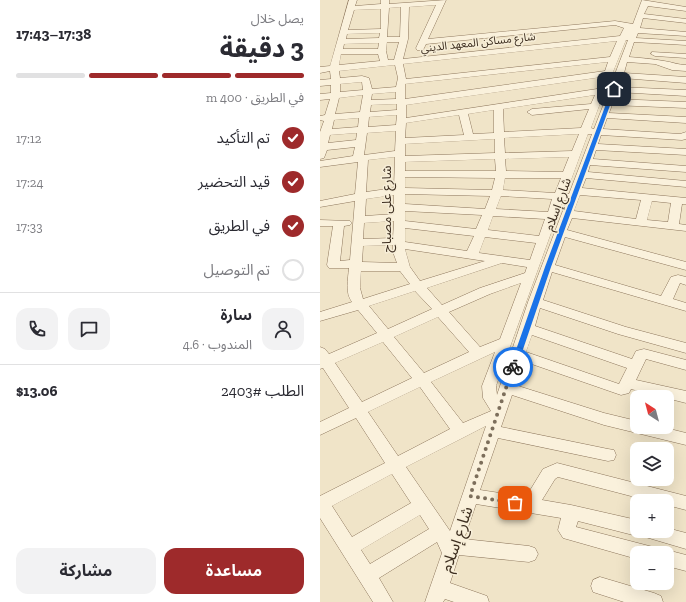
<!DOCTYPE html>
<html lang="ar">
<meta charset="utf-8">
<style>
body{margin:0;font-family:"Zilla Slab","Noto Sans Arabic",serif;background:#f2f2f3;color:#2b2b33;direction:rtl;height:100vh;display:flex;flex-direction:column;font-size:15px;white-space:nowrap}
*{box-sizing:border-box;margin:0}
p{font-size:13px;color:#7c7c81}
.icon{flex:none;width:22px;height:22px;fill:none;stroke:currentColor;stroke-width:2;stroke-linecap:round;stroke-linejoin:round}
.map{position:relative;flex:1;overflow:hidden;direction:ltr}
.details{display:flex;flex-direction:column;background:#fff;width:320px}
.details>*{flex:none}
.needle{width:26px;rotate:324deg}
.buttons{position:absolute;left:310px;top:390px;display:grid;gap:8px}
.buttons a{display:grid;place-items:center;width:44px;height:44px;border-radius:8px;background:#fff;box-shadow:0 4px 16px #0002;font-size:20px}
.pin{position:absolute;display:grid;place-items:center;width:34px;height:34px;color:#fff;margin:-17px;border-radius:8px;box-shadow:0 2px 6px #0006}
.courier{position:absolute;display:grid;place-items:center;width:40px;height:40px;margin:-20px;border:3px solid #1a73e8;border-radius:50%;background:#fff;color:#222;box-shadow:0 1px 5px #0007}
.headline em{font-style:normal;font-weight:700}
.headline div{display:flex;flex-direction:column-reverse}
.headline{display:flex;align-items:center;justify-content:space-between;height:68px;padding:0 16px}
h1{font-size:26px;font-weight:700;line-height:30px}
.bar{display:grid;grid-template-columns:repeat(4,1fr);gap:6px 4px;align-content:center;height:48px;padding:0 16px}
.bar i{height:5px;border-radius:3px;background:#e1e1e2}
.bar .current{background:#9e2a2b}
.bar p{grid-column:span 4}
.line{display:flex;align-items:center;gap:10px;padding:0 16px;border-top:1px solid #e1e1e2}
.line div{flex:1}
.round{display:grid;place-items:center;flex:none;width:42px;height:42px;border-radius:12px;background:#f2f2f3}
ol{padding:0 16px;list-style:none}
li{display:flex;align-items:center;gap:12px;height:44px}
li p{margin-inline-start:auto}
li .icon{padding:4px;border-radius:50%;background:#9e2a2b;color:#fff;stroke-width:4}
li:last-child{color:#7c7c81}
li i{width:22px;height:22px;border:2px solid #e1e1e2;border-radius:50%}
.button{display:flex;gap:8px;margin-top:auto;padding:8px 16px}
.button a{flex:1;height:46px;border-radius:12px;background:#9e2a2b;color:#fff;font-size:16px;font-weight:700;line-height:46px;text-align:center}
.button a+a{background:#f2f2f3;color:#2b2b33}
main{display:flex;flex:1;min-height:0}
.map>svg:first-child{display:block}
</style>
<main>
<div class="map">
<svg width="366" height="602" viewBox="0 0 366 602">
<rect width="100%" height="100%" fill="#f0e4c8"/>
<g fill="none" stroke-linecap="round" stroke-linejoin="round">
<defs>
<path id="minor" d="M29,0H37L35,6L61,4V0H69V4L126,0L108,39L295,21L313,24L322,0L366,7V11L328,6L324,14L366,19V23L323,18L320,28L366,32V36L318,33L316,38L366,41V45L314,42L309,57C321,58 333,59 344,61C352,62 358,65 366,65V71L352,70L335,64L307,62L304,73L366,77V83L302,78L299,87L366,90V96L297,92L294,99L366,102V108L292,105L289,113L366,117V123L287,118L283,129L360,134L366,132V139L362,140L281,135L278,144L366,149V155L276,150L273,159L366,166V172L270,165L268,172L366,181V187L266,178L262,188L366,198V204H362L359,224L366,225V231L252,218L247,230L366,262V270L245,237L235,265L341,296L351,277L358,275L366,277V285L360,283L353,299L366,303V311L232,272L223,300L306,327L366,343V353L298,334L220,308L215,326L312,359L316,351L324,349L366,360V370L326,359L316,380L366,391V403L311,389L309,393L301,395L203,361L195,385L284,413L317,421V427H342L366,433V445L284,425L192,395L181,427L288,449L294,450L296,455L294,460L288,461L178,438L160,490L206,497L223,469L237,463L366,496V510L347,505V501H330L238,477L235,479L222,500L251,505L317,520V531H347V528L366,533V549L322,536L321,534L317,536L258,521L256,527L333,547L336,553H317V559L243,538L238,530L241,518L156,504L144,539L209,546L215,548L218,554L215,560L209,562L139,555L130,583L167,596L169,602H134L125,599L123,602H105L122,553L117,542L59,578L73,602H53L0,518V496L65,463L36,418L0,435V422L29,408L3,368L0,369V347L5,349L9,354L57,333L38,310L0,321V312L32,302C25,293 28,279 29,268H9L7,265L13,226H0V220L30,221L32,223L30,225L24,226L20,261L30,260L35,201L0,207V201L35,194L38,162L0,167V161L33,156L35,147L7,150L4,158L0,159V132L4,121L0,120V116L5,115L10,99L0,100V94L11,93V85L0,86V80L11,79L10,71L0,73V67L10,66ZM116,5L96,48L97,50H103L106,44L295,25L304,28L300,36L83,59L88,39L89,7ZM81,7L80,37H67L69,8ZM61,9V29L28,30L34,10ZM60,33L59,38L26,39L27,34ZM306,40H308L290,87H287ZM297,41L290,57L86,79L83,64ZM67,42H79L74,60H68L66,51ZM59,43L58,49H23L24,44ZM21,54H58L60,61L19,65ZM288,62L285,71L85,99V84ZM75,65L78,78L76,87L52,89L49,78L42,76L20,78L19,71ZM282,77L277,89L86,118V105ZM42,82L43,90L20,92V84ZM76,92V99L51,100L52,94ZM284,93H288L274,129L271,128ZM43,95L40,112L15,114L19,98ZM275,95L271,104L212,109L207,112L212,115L269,109L261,128L184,132L183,109ZM77,104V110L50,112L51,105ZM174,110V133L153,134L148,114ZM77,115L76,125L48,127L49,117ZM139,115L144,135L85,138L86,123ZM39,118L38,127L12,129L14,120ZM76,131L75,151L44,155L47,133ZM37,133L36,140L8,143L10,135ZM259,134L252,151L185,153L184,138ZM268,134H272L249,194H246ZM175,139V153L85,156V144ZM75,157L74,188L46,192L48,160ZM249,157L243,172L186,171L185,159ZM175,159L176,171H85V162ZM85,177L175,178L172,190L85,188ZM185,178H241L235,193L183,190ZM85,194L170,196L165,209L85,204ZM74,195V214L45,216L46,199ZM260,195L321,200L316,219L254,211ZM181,196L232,199L228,212L176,209ZM243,200H247L208,302L177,395L176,386ZM332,201L351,203L348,222L327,220ZM85,211L162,215L156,229L85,221ZM173,216L225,219L219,236L168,230ZM74,221L73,238L43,239L44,223ZM85,228L154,236L147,251L85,242ZM165,237L216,243L210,260L159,253ZM73,245V252L77,263L42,262L43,246ZM85,249L165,261L100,281L90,267ZM182,263L207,267L205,273L160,288L122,305L107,288ZM41,271H80L90,284L43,299L40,288ZM201,283L180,339L160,347L129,312L170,294ZM95,291L112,309L68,329L49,306ZM118,317L149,352L104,373L74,337ZM212,335L307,368L299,384L206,352ZM63,342L92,378L42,402L15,363ZM175,352L162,386L163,398L171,411L143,423L111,382ZM100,387L130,429L78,456L48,412ZM166,426L130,531L86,467ZM72,474L91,503L32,537L12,506ZM100,515L109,529L50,564L41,550Z
M332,52L366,54V58L335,56L331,54Z
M347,550L366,555V571L347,566V553H340Z
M280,577L334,593L341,596L343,602H304L273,592L271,586L273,580Z"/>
</defs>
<use href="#minor" stroke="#8d765c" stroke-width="1"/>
<use href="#minor" fill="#faf1dc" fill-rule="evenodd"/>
</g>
<path fill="#1a73e8" d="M292,88L296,89L231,267L197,367L196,368H191L190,367L225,267Z"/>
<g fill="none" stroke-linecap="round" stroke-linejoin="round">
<path stroke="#7c6e5b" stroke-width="4" stroke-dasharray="0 7.2" d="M193,367L150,496L195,503"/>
</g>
<g text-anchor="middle" stroke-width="3" stroke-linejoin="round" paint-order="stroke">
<g font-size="11" fill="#3d2e20" stroke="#f7eed8">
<text transform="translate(158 42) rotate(-6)" y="4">شارع مساكن المعهد الديني</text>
</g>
<g font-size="13" fill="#3d2e20" stroke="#f7eed8">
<text transform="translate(237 204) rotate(-70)" y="5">شارع إسلام</text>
<text transform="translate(66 209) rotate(-90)" y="5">شارع على مصباح</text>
</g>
<g font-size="16" fill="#3d2e20" stroke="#f7eed8">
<text transform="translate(136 539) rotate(-71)" y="6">شارع إسلام</text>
</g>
</g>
</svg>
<div class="buttons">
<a><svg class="needle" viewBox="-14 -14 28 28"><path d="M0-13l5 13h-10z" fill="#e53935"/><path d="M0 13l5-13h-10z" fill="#7c7c81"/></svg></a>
<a><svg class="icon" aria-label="layers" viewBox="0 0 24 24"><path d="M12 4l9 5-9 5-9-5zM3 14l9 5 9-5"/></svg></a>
<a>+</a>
<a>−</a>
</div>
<div class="pin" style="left:195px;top:503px;background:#ea580c"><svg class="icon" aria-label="bag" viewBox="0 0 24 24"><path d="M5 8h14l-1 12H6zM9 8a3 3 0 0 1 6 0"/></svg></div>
<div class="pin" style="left:294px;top:89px;background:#1f2937"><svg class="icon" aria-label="home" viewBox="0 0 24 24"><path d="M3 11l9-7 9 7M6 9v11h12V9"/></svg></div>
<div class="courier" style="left:193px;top:367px"><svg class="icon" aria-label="bike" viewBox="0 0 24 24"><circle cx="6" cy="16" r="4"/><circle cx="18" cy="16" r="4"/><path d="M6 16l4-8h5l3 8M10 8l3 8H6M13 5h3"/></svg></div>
</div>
<section class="details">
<div class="headline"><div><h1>3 دقيقة</h1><p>يصل خلال</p></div><em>17:38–17:43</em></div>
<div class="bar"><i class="current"></i><i class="current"></i><i class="current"></i><i></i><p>في الطريق · 400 m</p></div>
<ol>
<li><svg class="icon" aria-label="check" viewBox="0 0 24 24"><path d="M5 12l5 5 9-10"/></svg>تم التأكيد<p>17:12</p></li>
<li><svg class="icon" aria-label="check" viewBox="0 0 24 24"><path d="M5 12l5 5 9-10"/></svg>قيد التحضير<p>17:24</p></li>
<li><svg class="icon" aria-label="check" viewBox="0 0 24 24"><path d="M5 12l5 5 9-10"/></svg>في الطريق<p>17:33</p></li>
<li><i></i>تم التوصيل</li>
</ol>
<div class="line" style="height:72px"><a class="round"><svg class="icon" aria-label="person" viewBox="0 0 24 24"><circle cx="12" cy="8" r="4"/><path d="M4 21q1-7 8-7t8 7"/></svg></a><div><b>سارة</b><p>المندوب · 4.6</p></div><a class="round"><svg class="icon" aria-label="chat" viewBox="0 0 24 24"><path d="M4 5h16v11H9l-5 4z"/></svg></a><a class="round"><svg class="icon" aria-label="phone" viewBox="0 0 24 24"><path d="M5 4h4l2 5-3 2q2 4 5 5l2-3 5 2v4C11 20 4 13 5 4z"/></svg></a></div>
<div class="line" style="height:52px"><div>الطلب #2403</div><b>$13.06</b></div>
<div class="button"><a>مساعدة</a><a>مشاركة</a></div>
</section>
</main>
